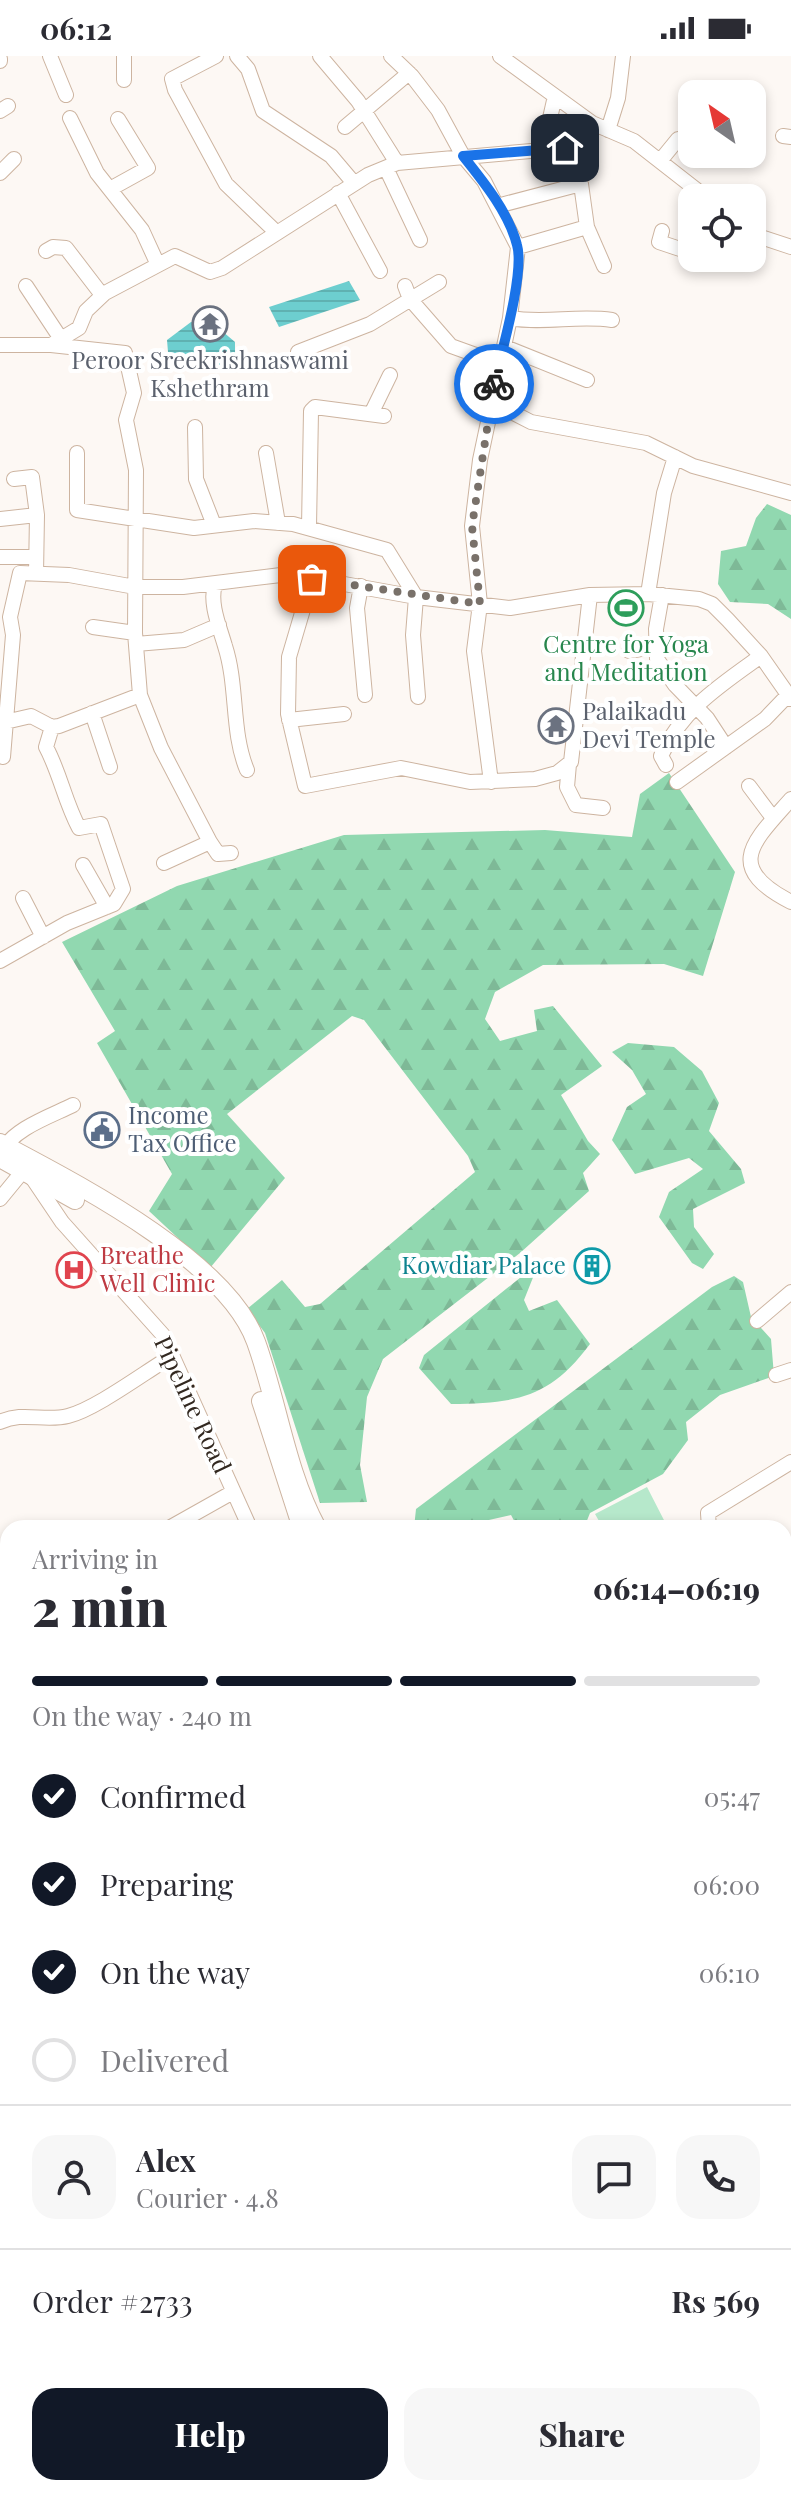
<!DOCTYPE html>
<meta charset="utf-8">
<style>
body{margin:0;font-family:"Playfair Display",serif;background:#f7f7f7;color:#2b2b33;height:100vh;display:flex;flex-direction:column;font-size:30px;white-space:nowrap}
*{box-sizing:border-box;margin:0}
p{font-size:26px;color:#7c7c81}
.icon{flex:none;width:44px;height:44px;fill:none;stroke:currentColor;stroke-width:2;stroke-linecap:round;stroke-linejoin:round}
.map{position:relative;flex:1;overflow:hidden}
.details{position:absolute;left:0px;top:1464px;width:792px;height:976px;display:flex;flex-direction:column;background:#fff;border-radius:24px 24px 0 0;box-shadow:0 4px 12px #0003}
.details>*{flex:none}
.needle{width:52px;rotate:326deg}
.buttons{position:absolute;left:678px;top:24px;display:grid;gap:16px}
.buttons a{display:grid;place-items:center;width:88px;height:88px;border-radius:16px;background:#fff;box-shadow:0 4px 12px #0003;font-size:40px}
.pin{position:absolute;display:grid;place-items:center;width:68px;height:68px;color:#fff;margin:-34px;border-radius:16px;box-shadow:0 4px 12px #0006}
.courier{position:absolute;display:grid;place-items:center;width:80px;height:80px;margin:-40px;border:6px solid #1a73e8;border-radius:50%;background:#fff;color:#222;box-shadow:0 2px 10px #0007}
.summary em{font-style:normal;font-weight:800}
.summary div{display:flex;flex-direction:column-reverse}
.summary{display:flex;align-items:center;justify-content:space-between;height:136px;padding:0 32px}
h1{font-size:52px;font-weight:800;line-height:60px}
.bar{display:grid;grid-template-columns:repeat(4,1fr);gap:12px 8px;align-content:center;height:96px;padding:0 32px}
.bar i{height:10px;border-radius:6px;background:#e1e1e2}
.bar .current{background:#111827}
.bar p{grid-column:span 4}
.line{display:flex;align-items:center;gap:20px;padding:0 32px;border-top:2px solid #e1e1e2}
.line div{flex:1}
.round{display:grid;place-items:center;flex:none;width:84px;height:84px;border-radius:24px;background:#f7f7f7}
ol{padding:0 32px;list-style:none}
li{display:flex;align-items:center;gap:24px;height:88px}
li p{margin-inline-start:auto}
li .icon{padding:8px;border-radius:50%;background:#111827;color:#fff;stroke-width:4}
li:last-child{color:#7c7c81}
li i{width:44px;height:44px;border:4px solid #e1e1e2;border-radius:50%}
.primary-button{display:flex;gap:16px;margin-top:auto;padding:16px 32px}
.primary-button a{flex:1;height:92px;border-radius:24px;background:#111827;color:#fff;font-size:32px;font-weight:800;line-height:92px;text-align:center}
.primary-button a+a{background:#f7f7f7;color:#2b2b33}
.status{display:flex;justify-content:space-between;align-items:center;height:56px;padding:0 40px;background:#fff;direction:ltr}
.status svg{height:22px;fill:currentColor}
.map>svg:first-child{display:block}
</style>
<div class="status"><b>06:12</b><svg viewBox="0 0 49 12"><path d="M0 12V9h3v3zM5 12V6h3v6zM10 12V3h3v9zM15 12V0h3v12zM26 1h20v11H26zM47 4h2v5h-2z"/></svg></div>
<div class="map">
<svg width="791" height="2440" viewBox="0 0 791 2440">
<defs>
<pattern id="forest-firs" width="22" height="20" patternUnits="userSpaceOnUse" patternTransform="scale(2)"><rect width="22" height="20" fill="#91d8b0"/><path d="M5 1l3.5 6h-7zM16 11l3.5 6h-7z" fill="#7eb997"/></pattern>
<pattern id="water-rules" width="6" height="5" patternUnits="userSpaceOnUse" patternTransform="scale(2)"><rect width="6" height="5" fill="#6dcecf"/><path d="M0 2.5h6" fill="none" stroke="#5fb1b1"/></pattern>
</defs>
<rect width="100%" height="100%" fill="#fdf8f4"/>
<path fill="url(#forest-firs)" d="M767,448L791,459V563L768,548L730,546L718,528L721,495L746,490L756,462Z
M669,717L735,816L703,920L664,908L543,909L495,936L485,963L500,985L537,975L534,954L553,950L602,1010L561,1039L588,1085L600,1098L583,1117L589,1135L520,1197L383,1303L367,1341L360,1409L367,1446L320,1447L265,1277L247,1253L282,1224L305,1251L320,1248L475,1116L468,1100L364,964L352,960L227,1058L285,1122L210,1212L149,1155L172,1118L97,987L115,975L62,886L177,830L344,779L545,774L632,781L640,738Z
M628,987L674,991L702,1015L719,1047L709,1075L741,1113L745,1127L693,1153L694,1171L714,1198L703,1213L692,1207L659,1161L669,1136L703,1113L689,1102L635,1118L612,1084L627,1051L646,1038L632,1014L612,996Z
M526,1217L534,1219L524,1244L529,1255L557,1244L590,1288C549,1343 516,1347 451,1348L419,1312L424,1299Z
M734,1220L743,1226L751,1261L771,1283L774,1320L720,1339L686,1366L688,1384L663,1418L590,1457L584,1472H518L511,1459L480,1466L474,1472H414L416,1453L712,1231Z"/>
<path fill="#b6e8cb" d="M647,1431L667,1470L603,1472L595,1458Z
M784,1926L791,1937V2065L784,2070Z"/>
<path fill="url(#water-rules)" d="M349,225L360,244L279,271L269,251Z
M209,264L235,286V302L221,313L168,296L167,284L191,266Z"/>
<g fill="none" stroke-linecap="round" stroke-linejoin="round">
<defs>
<path id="minor" d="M50,0L66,39
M124,0V24
M216,0L172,23L175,34L226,128L276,176
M237,0L248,13L263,55L331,100L353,126
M320,0L358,45L397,107
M391,0L412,20L438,54L463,100L484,125L518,191L510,262L480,404L472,470L480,548L474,595L491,726
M500,0L592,67L634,85L707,142
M0,3V5
M0,55L8,50
M70,62L97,117L142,174L158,209
M345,71L409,17
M608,74L618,42L623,0
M783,80L791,81
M549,94L548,71L555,40
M660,105L678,83H692
M386,112L420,184
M0,117L14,103
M110,133L148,112L118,63
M338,137L380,215
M497,150L581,128L587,171
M662,175L659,186L680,193L687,192L692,185
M752,178L791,191
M518,191L587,171L604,210
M46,195L53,191L66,192L102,239
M26,230L61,283
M405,230L410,243L451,290L501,308
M510,262C544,268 577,259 612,264
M0,289H51L79,272L86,255L105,237L175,200L210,216L222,212L368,119L397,107L565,92L592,67
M51,289L125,297L134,337L126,364L136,414L135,577L140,639L161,692L210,786L218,798L231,797
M505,291L587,324
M298,296L370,268L439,226
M490,345L531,366L646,387L693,410L791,437
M371,358L390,319
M195,371L196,423L214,469
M77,397V454L194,472L254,465L293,468L387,494L416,541L413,579L418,641
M266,397L278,467
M14,423L32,421L37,459L36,518
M0,463L37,459
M309,471L311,355L315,351L384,360
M0,501H35
M312,523L289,601L288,658L305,730L401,712L470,726L535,723L557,717L571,706L590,539
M215,529C209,547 220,572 225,590C238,630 231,676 247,714
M361,530L357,552L365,639
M648,538L664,437L675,401
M662,539L656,573L657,603L675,629L707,662L726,691
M93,571L135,577
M136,588L184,584L219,569
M629,595L657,590
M92,657L110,711
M289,664L344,658
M1,667L31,660L52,671L59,670L140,639
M3,701L13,579L10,561L20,517L69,519L135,531H183L289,518L416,541L510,552L590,539L648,538L699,543L712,548L728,564L761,600L791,643
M569,708L567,731L576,749L603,752
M666,709L661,700C681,654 722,628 761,600
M677,726L765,663L787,640
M749,730L773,762
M791,743C753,786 723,811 791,846
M164,807L210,786
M83,809L107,851
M23,842L43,881
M0,905L67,867L114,848L123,833L101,768L79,772C65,746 60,717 46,691L52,671
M2,1096C12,1073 51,1060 73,1049
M33,1123L62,1166L163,1279L250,1472
M0,1143L23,1115
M757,1265L791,1236
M776,1319L791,1314
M0,1366C23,1355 44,1366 68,1360C96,1353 145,1316 172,1300
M169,1472L233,1436
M709,1472L708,1457L791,1406
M784,1540L791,1535
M784,1655H791
M784,1758L788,1792
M0,1767L8,1766
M784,1847L791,1846
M784,1911L791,1923
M0,1979L8,1973
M0,2134L8,2130
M784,2141L791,2134
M0,2245L8,2239
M0,2408L8,2406
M31,2432L38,2440
M103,2432L108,2440
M193,2432L198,2440
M478,2432L482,2440
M230,2440L240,2432
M323,2440L324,2432
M497,2440L509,2432"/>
<path id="major" d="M0,1087C75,1127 227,1204 256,1286C278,1347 286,1415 317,1472
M0,1102L75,1144
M261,1345L302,1472
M0,1832L8,1829
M784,2219L791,2230
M784,2245L791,2256"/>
</defs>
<use href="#minor" stroke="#cdb4a0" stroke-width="16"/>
<use href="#major" stroke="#cdb4a0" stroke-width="20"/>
<use href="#minor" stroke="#fff" stroke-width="14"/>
<use href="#major" stroke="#fff" stroke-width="18"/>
</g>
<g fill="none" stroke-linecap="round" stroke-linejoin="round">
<path stroke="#79716a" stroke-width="8" stroke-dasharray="0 14.4" d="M312,523L480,548L472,470L494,328"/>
<path stroke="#1a73e8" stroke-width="10" d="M494,328C501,298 525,217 517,189C509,157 483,125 463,100L565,92"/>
</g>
<defs>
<symbol id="temple-ring" viewBox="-11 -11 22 22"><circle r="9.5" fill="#fff" stroke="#6b7280" stroke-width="1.5"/><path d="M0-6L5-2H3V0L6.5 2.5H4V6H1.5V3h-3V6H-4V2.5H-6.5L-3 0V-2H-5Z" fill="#6b7280"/></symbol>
<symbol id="stadium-ring" viewBox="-11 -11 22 22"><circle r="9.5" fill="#fff" stroke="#2e9e5b" stroke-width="1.5"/><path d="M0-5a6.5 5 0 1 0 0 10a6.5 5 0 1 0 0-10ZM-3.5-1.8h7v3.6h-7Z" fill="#2e9e5b"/></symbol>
<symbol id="civic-ring" viewBox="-11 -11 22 22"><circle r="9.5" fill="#fff" stroke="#5c6f8a" stroke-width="1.5"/><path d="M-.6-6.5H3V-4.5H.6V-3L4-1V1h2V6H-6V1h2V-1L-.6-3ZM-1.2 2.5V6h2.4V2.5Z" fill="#5c6f8a"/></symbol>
<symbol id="building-ring" viewBox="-11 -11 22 22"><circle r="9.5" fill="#fff" stroke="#0f9aa8" stroke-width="1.5"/><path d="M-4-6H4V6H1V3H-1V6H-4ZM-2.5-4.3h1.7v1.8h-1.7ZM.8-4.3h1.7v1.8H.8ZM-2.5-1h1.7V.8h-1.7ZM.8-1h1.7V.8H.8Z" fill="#0f9aa8"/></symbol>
<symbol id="hospital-ring" viewBox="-11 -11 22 22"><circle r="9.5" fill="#fff" stroke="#e0444e" stroke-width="1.5"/><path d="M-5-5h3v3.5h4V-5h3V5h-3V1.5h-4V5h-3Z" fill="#e0444e"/></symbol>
</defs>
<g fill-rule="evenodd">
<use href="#temple-ring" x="190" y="248" width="40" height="40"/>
<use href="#stadium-ring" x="606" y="532" width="40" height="40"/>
<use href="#temple-ring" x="536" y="650" width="40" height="40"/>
<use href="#civic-ring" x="82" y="1054" width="40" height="40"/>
<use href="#building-ring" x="572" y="1190" width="40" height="40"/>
<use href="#hospital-ring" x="54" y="1194" width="40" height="40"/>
</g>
<g text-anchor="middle" stroke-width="8" stroke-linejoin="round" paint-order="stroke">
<g font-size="24" fill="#5b616d" stroke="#fff">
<text x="210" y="313">Peroor Sreekrishnaswami<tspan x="210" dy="28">Kshethram</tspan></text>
<text x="582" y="664" text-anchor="start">Palaikadu<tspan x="582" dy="28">Devi Temple</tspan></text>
</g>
<g font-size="24" fill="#27864d" stroke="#fff">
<text x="626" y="597">Centre for Yoga<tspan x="626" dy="28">and Meditation</tspan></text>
</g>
<g font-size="24" fill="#4e5e75" stroke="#fff" text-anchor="start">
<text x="128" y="1068">Income<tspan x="128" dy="28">Tax Office</tspan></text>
</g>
<g font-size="24" fill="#be3a42" stroke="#fff" text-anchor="start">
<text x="100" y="1208">Breathe<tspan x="100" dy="28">Well Clinic</tspan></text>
</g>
<g font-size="24" fill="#0d838f" stroke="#fff" text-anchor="end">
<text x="566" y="1218">Kowdiar Palace</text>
</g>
<g font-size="24" fill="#322820" stroke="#fff">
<text transform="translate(192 1349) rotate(65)" y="8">Pipeline Road</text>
</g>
</g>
</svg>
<div class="buttons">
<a><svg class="needle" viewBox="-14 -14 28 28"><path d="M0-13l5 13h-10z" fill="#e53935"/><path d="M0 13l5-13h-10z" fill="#7c7c81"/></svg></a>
<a><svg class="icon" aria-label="locate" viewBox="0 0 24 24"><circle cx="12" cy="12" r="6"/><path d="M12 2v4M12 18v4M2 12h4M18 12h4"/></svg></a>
</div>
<div class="pin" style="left:312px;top:523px;background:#ea580c"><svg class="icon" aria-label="bag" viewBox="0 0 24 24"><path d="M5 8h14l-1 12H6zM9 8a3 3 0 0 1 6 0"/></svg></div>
<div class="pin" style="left:565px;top:92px;background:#1f2937"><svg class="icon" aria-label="home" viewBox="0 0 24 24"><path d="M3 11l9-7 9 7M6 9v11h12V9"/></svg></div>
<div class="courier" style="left:494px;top:328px"><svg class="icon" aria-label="bike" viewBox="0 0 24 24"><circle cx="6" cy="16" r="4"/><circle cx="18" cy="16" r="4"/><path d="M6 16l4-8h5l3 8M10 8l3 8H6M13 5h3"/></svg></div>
<section class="details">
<div class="summary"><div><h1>2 min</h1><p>Arriving in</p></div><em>06:14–06:19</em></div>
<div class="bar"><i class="current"></i><i class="current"></i><i class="current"></i><i></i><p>On the way · 240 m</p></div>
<ol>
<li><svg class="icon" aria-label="check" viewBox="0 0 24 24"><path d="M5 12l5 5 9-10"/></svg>Confirmed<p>05:47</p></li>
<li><svg class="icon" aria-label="check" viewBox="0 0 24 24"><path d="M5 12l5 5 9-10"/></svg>Preparing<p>06:00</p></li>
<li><svg class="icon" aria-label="check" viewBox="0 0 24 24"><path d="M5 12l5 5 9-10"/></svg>On the way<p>06:10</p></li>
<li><i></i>Delivered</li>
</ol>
<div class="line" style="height:144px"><a class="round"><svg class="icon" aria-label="person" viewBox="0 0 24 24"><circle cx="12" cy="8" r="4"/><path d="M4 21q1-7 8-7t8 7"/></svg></a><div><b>Alex</b><p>Courier · 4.8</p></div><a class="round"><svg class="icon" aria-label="chat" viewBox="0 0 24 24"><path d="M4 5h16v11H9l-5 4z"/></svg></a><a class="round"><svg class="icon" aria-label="phone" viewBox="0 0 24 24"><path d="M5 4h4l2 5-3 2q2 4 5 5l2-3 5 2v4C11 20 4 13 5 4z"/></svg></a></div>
<div class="line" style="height:104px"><div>Order #2733</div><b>Rs 569</b></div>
<div class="primary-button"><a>Help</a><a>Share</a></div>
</section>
</div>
